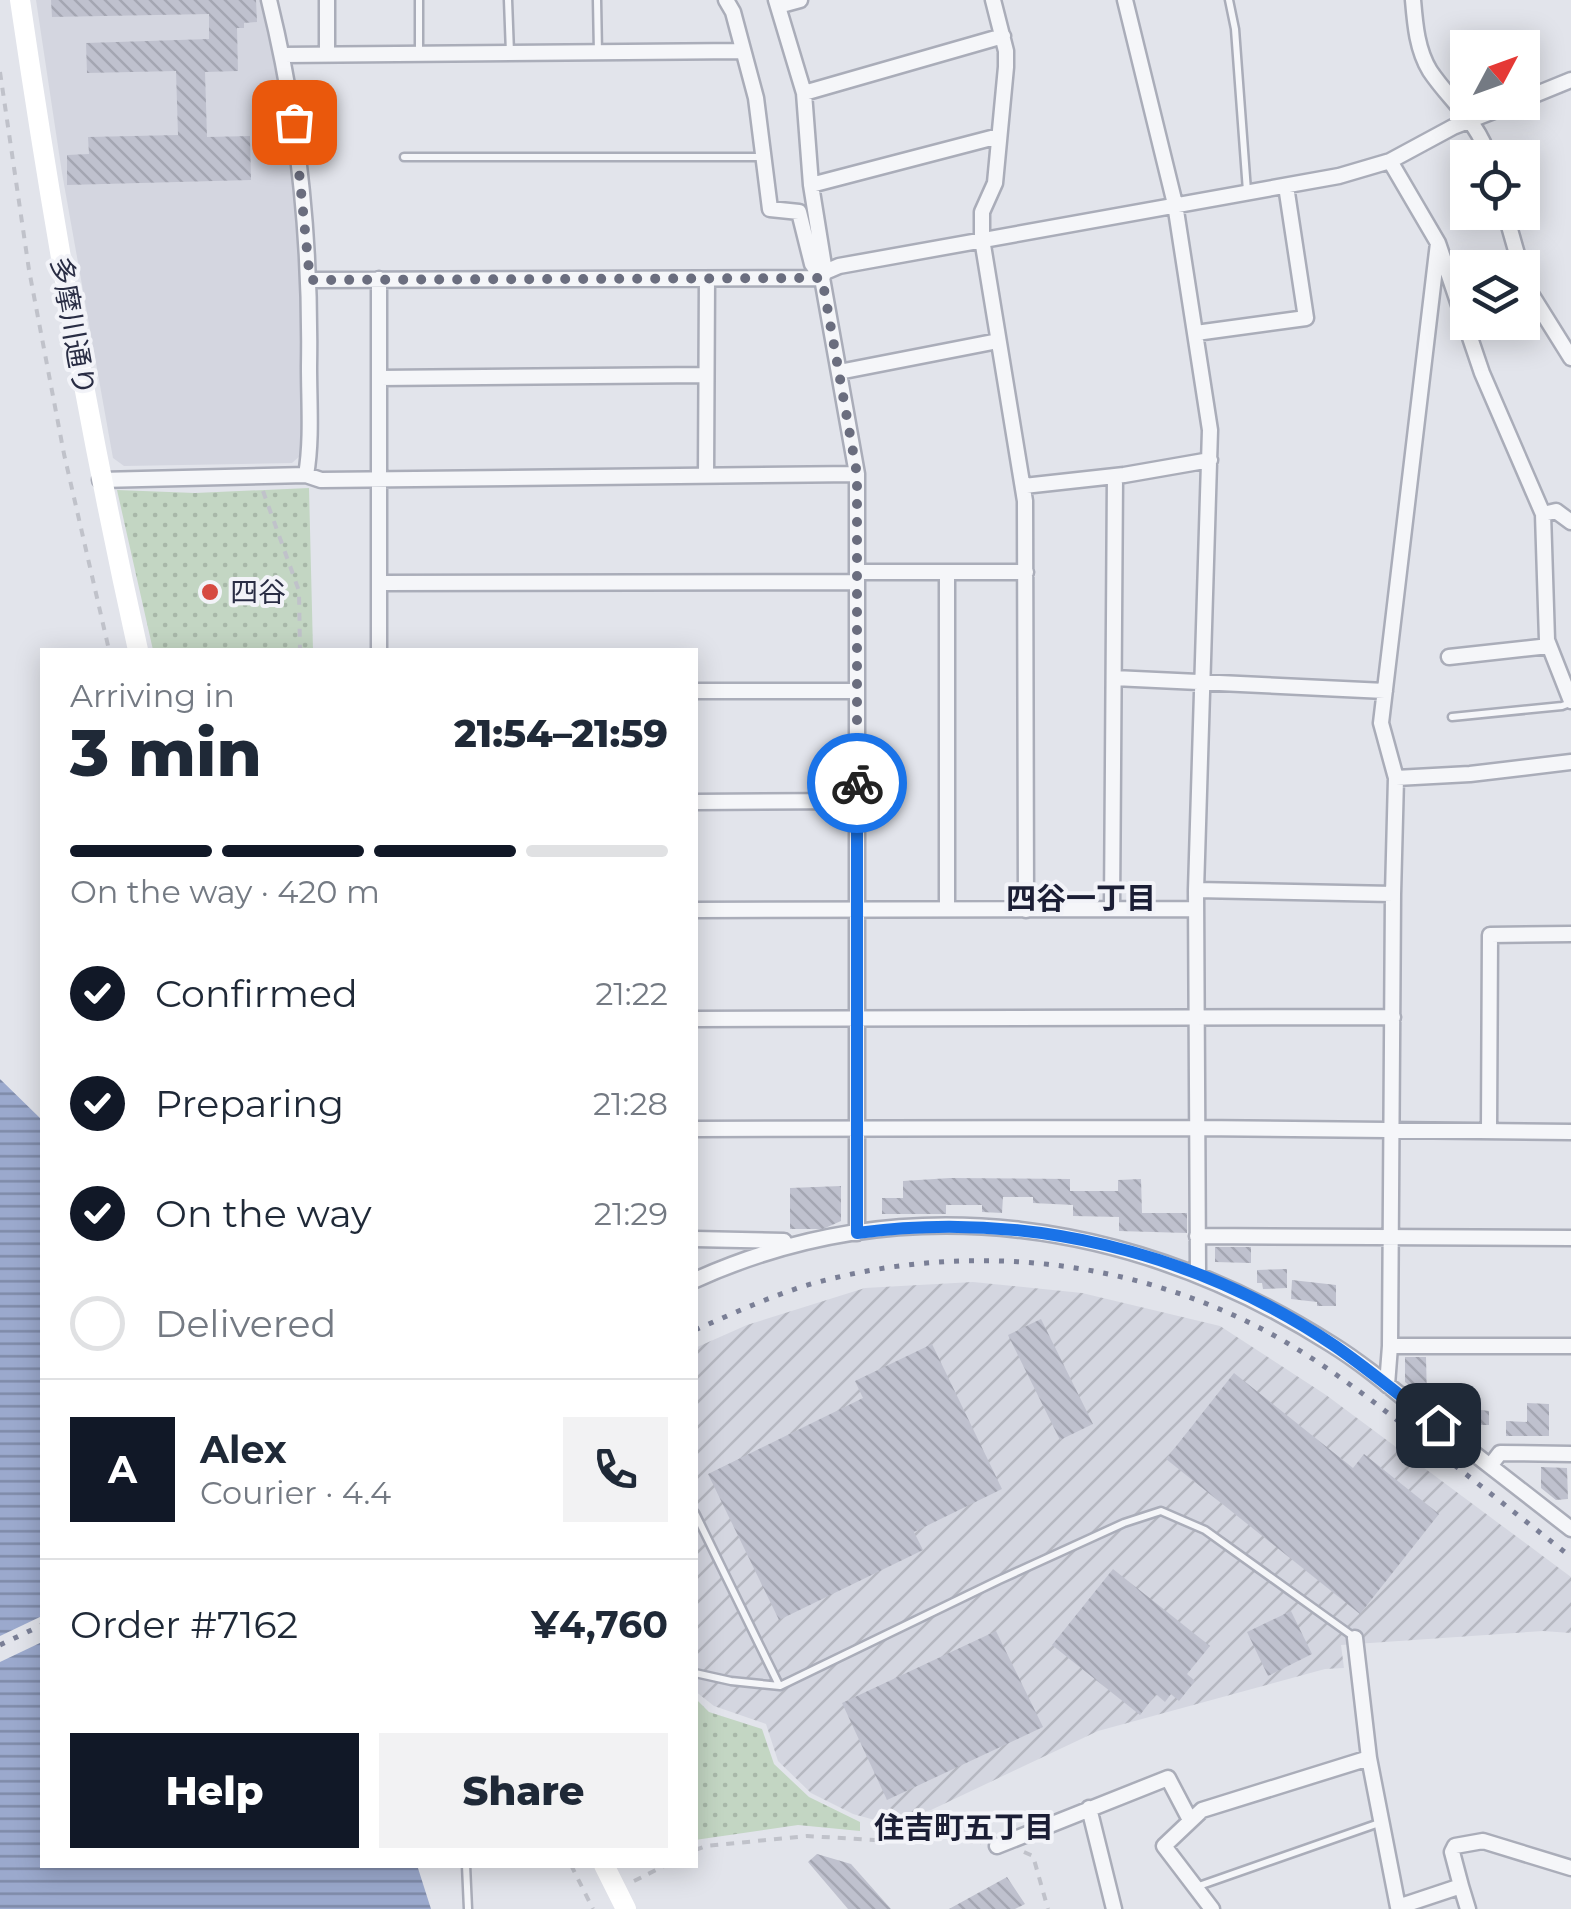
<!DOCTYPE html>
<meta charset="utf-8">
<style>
body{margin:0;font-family:Montserrat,"Noto Sans JP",sans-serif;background:#f2f2f3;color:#1f2937;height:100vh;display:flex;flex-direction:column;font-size:38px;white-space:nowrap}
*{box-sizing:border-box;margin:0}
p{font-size:32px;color:#747a83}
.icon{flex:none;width:55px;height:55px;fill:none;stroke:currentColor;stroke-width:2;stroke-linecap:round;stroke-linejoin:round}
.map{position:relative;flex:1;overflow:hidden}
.details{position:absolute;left:40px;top:648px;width:658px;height:1220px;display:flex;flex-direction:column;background:#fff;border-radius:0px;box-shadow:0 5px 25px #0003}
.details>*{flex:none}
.needle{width:65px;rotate:49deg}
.fabs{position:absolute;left:1450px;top:30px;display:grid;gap:20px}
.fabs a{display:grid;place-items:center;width:90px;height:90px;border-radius:0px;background:#fff;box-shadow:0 5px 25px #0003;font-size:50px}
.pin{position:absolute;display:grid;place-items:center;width:85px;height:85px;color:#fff;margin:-42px;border-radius:20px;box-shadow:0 5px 15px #0006}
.courier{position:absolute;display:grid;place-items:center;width:100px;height:100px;margin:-50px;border:8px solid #1a73e8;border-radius:50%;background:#fff;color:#222;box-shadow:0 2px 12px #0007}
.overview em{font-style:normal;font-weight:800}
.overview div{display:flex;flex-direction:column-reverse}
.overview{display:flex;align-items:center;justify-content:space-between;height:170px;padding:0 30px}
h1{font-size:65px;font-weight:800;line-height:75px}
.bar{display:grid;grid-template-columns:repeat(4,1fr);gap:15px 10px;align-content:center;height:120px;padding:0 30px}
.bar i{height:12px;border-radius:8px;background:#e0e1e3}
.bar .active{background:#111827}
.bar p{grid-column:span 4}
.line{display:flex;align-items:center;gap:25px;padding:0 30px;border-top:2px solid #e0e1e3}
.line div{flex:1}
.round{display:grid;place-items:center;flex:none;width:105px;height:105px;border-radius:0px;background:#f2f2f3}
ol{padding:0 30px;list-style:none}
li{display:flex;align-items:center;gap:30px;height:110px}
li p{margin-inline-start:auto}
li .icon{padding:10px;border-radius:50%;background:#111827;color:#fff;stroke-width:4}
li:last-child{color:#747a83}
li i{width:55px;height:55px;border:5px solid #e0e1e3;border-radius:50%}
.primary-button{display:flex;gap:20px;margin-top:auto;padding:20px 30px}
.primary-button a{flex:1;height:115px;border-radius:0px;background:#111827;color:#fff;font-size:40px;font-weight:800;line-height:115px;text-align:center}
.primary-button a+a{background:#f2f2f3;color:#1f2937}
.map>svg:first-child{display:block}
</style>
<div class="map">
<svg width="1571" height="1909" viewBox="0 0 1571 1909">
<defs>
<pattern id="industrial-furrows" width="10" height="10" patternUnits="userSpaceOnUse" patternTransform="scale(2.5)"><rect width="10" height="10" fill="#d4d6e0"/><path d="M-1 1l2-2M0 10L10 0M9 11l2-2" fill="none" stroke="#b6b8c1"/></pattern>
<pattern id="park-dots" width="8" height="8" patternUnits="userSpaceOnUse" patternTransform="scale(2.5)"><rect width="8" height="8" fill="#c3d6c3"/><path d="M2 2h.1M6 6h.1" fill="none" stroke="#a8b8a9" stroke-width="1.8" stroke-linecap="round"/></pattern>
<pattern id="water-rules" width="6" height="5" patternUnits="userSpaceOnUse" patternTransform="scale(2.5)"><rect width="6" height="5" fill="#9ba9cd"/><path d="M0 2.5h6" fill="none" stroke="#7e8aa8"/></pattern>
<pattern id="building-back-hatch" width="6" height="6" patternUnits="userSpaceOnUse" patternTransform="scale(2.5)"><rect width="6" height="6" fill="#bfc1ce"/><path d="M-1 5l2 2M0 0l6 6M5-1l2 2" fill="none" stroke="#a4a6b2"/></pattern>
</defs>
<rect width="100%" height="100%" fill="#e2e4eb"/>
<path fill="#d4d6e0" d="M36,0H262L294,161L303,283L301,455L292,463L124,466L113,458L62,173Z"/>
<path fill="url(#industrial-furrows)" d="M973,1282L1082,1293L1220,1326L1326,1395L1571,1577V1633L1543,1631L1341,1645L1344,1668L1325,1669L1098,1731L931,1810L882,1822L853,1814L811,1793L778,1761L766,1724L714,1706L695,1691V1348L747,1325L865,1288Z"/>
<path fill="url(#park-dots)" d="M309,488L313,650H153L117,490L195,493Z
M695,1698L709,1712L762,1729L774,1764L809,1797L860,1822V1831L798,1825L695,1840Z"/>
<path fill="url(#water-rules)" d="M0,1079L42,1120V1865H417L431,1909H0Z"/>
<path fill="#e2e4eb" d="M42,1616V1642L0,1662V1636Z"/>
<path fill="url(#building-back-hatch)" d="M51,0H256L257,22L244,23V28H237L238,71L205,72L207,137L250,136L251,180L67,185V155L89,154L88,137L178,135L176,71L87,73L86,43L209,39V14L52,17Z
M950,1178L1070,1179V1191H1118V1180L1141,1179L1142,1213H1187V1233L1119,1231V1217L1073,1216V1205L1033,1203V1197H1003L1002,1213L982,1212V1205H946V1214H882V1198H903V1181Z
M841,1186V1221L823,1229H790V1188Z
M1215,1247H1251V1263L1215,1262Z
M1287,1269V1288L1263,1289L1262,1283H1257V1270Z
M1292,1280L1336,1285V1306H1317V1302L1291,1299Z
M1041,1319L1093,1424L1060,1440L1008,1335Z
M932,1344L1002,1489L914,1532L923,1550L779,1620L708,1474L863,1398L855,1381Z
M1405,1357H1426L1427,1399L1405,1382Z
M1234,1373L1353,1468L1364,1454L1439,1514L1360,1614L1166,1459Z
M1465,1403L1481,1404V1410L1489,1411V1425H1464Z
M1527,1403L1549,1404V1436H1506V1421L1527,1422Z
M1541,1467L1567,1468L1568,1499L1556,1500L1541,1488Z
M1113,1569L1210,1646L1187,1674L1195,1681L1179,1701L1171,1694L1165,1702L1156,1694L1140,1715L1052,1645Z
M1291,1611L1312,1654L1268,1676L1247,1632Z
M996,1631L1043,1727L887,1800L842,1703Z
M817,1854L851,1864L891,1909H848L808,1862Z
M1007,1877L1025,1904L1015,1909H949Z"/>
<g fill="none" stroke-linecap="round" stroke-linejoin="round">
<defs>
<path id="lane" d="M419,0V53
M508,0L510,53
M597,0L598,53
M1229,0L1235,29L1247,191
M404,157H762
M1452,717L1562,706L1570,703
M695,1513L779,1685
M695,1673L731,1681L780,1686L999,1580L1124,1523L1161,1511L1205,1530L1354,1637
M466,1865L468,1909
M1196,1887L1382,1822"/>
<path id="street" d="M269,0C299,121 311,243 309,367C309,403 312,440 306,475
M327,0V54
M726,0L733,12L756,98L770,209L799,212L812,264L822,278L857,474V1233
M776,0L804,93L811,185L825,272
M993,0L1006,51V67L995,183L982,212V239L1025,501L1026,910
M1125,0L1175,204L1210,430L1196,890L1198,1274
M1413,0C1415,24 1417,50 1430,71C1450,101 1478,121 1489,158
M778,6L800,0
M283,55L743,51
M804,93L1003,36
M1522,100L1571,80
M1390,161L1438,243L1482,373L1543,514L1547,640L1571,701
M811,185L999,136
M1505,212L1521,268
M1522,273L1531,294L1571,358
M379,279V650
M310,280L822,278L825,272L839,266L1339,176L1390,161L1453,127L1517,102
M1196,333L1306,318L1286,186
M839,372L998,341
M379,378L705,375
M706,476L707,279
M100,480L306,475L321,480L857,474
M1024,486L1124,475L1210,460
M1543,514L1556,511L1571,522
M858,572H1026
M947,572V909
M379,583L857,582
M1449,657L1549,646
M1114,678L1385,691
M695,691H857
M1396,778L1470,774L1571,762
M695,802L857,801
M1196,890L1393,894L1390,1346L1387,1385
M1393,894L1396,778L1381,723L1438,243
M1112,909L1115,476
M695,910L1196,909
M695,1019L1393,1017
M695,1129L1196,1128L1571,1132
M1489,1130L1490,935L1571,934
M1197,1236L1571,1238
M695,1239L784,1241
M695,1280C908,1184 1137,1221 1331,1344C1365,1365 1396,1392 1427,1417C1475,1454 1523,1492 1571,1529
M1390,1346H1571
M1490,1466L1500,1453L1571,1454
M1355,1638L1369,1758L1398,1907L1461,1886L1452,1852L1455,1846L1483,1841L1571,1868
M1089,1808L1114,1909
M997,1846L1168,1778L1190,1820
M1461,1886L1468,1909
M1212,1909L1164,1846L1202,1810L1369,1758"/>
</defs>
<use href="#lane" stroke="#aaadb9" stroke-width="11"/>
<use href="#street" stroke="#aaadb9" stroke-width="19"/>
<path stroke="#c0c2ca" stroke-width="4" stroke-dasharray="8 8" stroke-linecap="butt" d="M0,72L29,270L64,454L109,650
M263,491L299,591L300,650
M695,1850L706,1846L807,1836L874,1840L932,1835L981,1843
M1024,1852L1033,1856L1048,1909
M571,1865L593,1909
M634,1881L666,1865"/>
<use href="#lane" stroke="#f5f6f9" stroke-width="6"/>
<use href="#street" stroke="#f5f6f9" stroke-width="14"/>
<path stroke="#fff" stroke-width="20" d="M20,0C52,218 90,435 138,650
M604,1865L626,1909"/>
<path stroke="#7a7f96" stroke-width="5" stroke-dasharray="5 10" stroke-linecap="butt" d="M695,1330C739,1311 783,1290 830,1279C972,1244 1121,1259 1252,1324C1311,1353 1364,1394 1416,1435C1467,1475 1519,1516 1571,1557
M0,1645L42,1625"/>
</g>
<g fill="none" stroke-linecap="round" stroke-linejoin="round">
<path stroke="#6a6d7e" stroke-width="10" stroke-dasharray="0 18" d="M294,122L310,280L822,278L857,474V783"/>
<path stroke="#1a73e8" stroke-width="12" d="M857,783V1233C1024,1210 1195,1251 1335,1346C1371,1371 1404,1399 1438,1425"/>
</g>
<circle fill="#d64a41" stroke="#f2f3f8" stroke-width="4" cx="210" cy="592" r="10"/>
<g text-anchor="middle" stroke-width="8" stroke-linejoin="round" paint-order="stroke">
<g font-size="28" fill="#292d44" stroke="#f2f3f8">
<text transform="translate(73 326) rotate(80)" y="10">多摩川通り</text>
</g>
<g font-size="28" fill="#292d44" stroke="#f2f3f8" text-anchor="start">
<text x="230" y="602">四谷</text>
</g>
<g font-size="30" font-weight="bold" fill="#1b1e35" stroke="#f2f3f8">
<text x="1081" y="909">四谷一丁目</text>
<text x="964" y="1838">住吉町五丁目</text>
</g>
</g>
</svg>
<div class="fabs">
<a><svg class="needle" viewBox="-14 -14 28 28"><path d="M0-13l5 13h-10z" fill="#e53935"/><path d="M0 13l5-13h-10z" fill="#747a83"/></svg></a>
<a><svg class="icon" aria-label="locate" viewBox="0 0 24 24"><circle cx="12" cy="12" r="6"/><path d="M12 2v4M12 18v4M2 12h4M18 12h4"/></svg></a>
<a><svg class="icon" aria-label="layers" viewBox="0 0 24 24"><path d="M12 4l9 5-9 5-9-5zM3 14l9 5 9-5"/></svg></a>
</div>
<div class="pin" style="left:294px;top:122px;background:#ea580c"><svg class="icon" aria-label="bag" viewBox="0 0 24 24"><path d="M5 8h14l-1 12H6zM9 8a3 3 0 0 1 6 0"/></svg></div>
<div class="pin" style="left:1438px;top:1425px;background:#1f2937"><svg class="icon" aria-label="home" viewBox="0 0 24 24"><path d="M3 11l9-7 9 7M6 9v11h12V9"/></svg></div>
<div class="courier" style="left:857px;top:783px"><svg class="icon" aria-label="bike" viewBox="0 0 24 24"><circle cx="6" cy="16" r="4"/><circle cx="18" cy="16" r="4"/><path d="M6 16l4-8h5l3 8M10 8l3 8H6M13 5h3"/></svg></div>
<section class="details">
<div class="overview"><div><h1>3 min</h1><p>Arriving in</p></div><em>21:54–21:59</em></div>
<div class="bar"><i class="active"></i><i class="active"></i><i class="active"></i><i></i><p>On the way · 420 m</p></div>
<ol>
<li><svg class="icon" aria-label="check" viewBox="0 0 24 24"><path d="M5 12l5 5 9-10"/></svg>Confirmed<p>21:22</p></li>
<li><svg class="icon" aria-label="check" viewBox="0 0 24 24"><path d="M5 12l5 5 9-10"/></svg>Preparing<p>21:28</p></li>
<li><svg class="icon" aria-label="check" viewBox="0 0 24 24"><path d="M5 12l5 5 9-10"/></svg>On the way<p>21:29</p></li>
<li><i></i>Delivered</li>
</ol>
<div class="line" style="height:180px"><b class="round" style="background:#111827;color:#fff">A</b><div><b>Alex</b><p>Courier · 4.4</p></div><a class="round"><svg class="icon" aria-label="phone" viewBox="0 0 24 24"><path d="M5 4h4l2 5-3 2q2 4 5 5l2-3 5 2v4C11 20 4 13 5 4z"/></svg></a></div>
<div class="line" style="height:130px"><div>Order #7162</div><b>¥4,760</b></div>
<div class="primary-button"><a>Help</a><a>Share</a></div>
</section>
</div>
